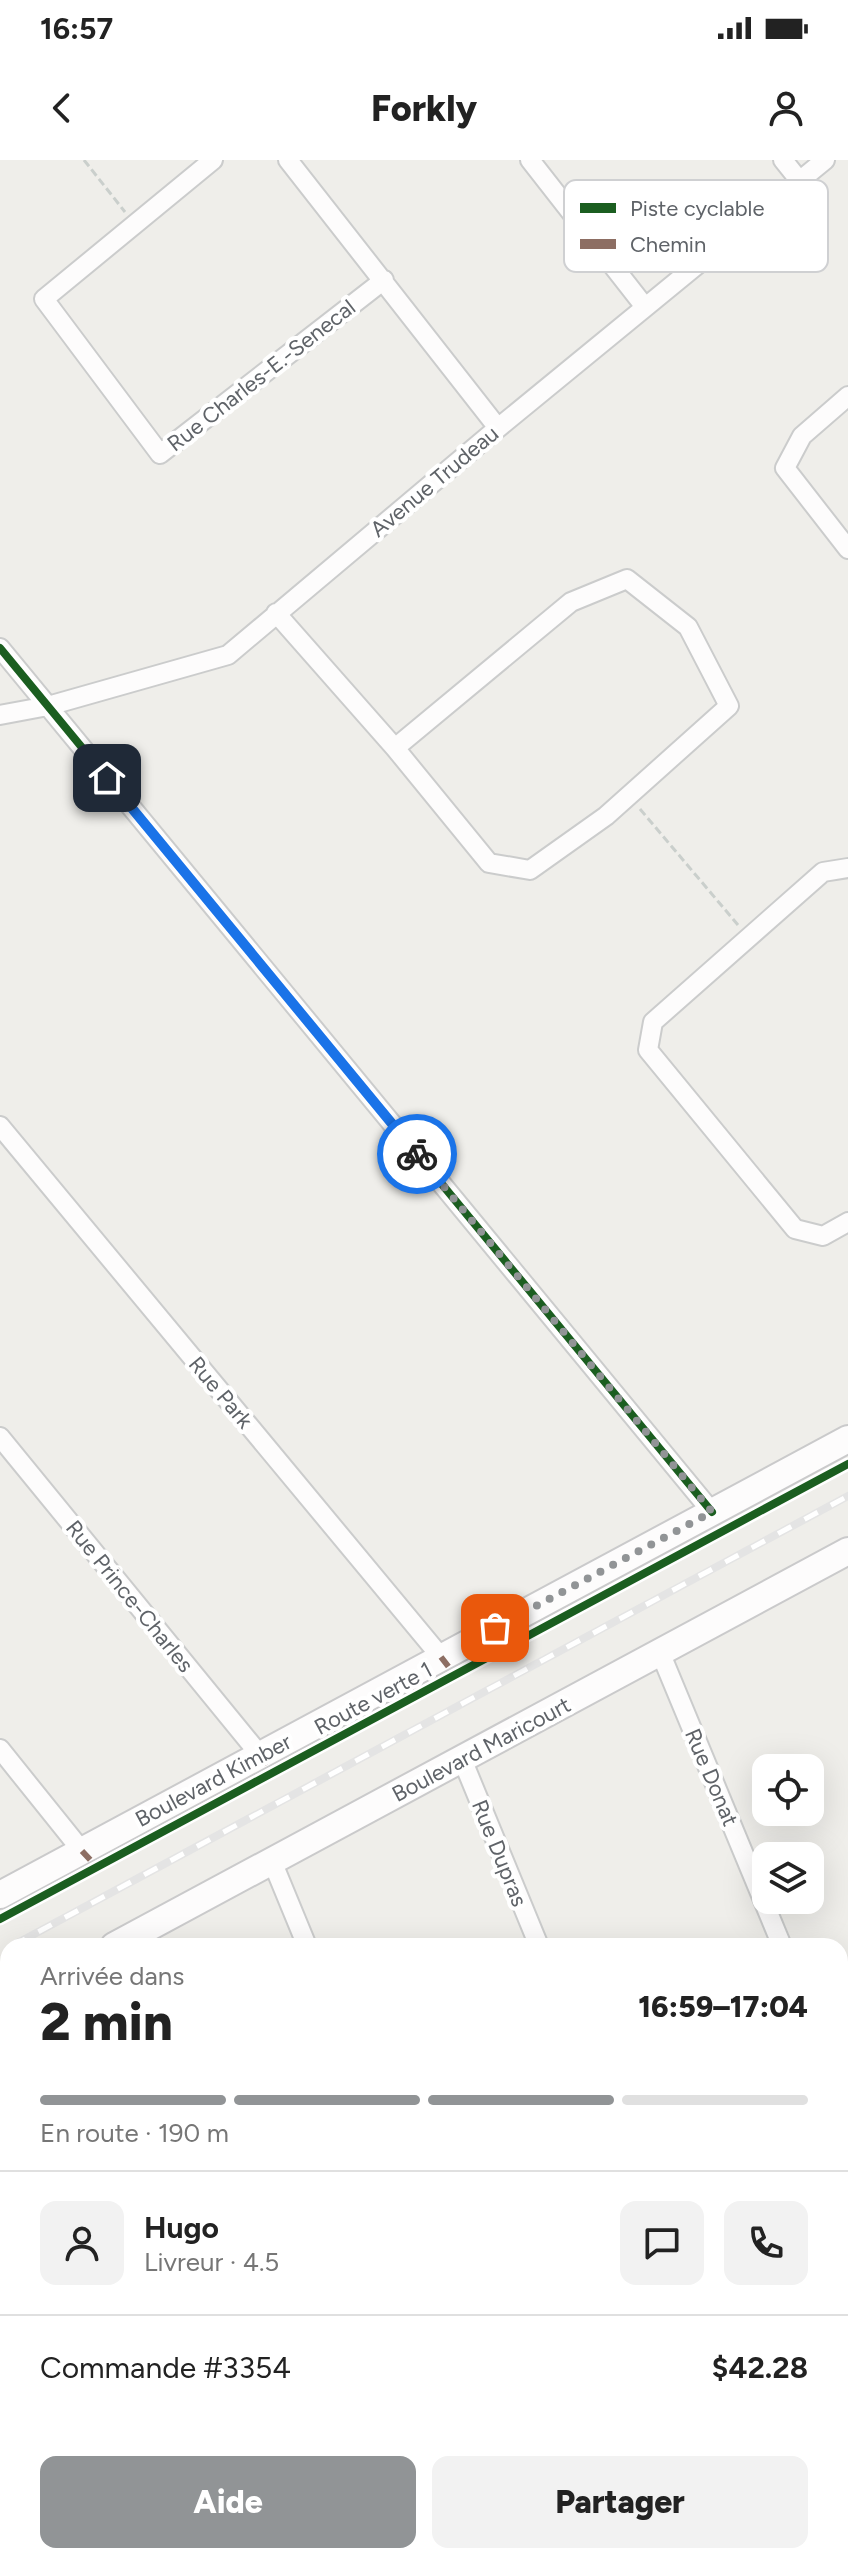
<!DOCTYPE html>
<html lang="fr">
<meta charset="utf-8">
<style>
body{margin:0;font-family:Figtree,sans-serif;background:#f2f2f2;color:#222;height:100vh;display:flex;flex-direction:column;font-size:30px;white-space:nowrap}
*{box-sizing:border-box;margin:0}
p{font-size:26px;color:#767676}
.icon{flex:none;width:44px;height:44px;fill:none;stroke:currentColor;stroke-width:2;stroke-linecap:round;stroke-linejoin:round}
.map{position:relative;flex:1;overflow:hidden}
.panel{position:absolute;left:0px;top:1778px;width:848px;height:626px;display:flex;flex-direction:column;background:#fff;border-radius:24px 24px 0 0;box-shadow:0 8px 32px #0002}
.panel>*{flex:none}
.buttons{position:absolute;left:752px;top:1594px;display:grid;gap:16px}
.buttons a{display:grid;place-items:center;width:72px;height:72px;border-radius:16px;background:#fff;box-shadow:0 8px 32px #0002;font-size:40px}
.pin{position:absolute;display:grid;place-items:center;width:68px;height:68px;color:#fff;margin:-34px;border-radius:16px;box-shadow:0 4px 12px #0006}
.courier{position:absolute;display:grid;place-items:center;width:80px;height:80px;margin:-40px;border:6px solid #1a73e8;border-radius:50%;background:#fff;color:#222;box-shadow:0 2px 10px #0007}
.head em{font-style:normal;font-weight:800}
.head div{display:flex;flex-direction:column-reverse}
.head{display:flex;align-items:center;justify-content:space-between;height:136px;padding:0 40px}
h1{font-size:52px;font-weight:800;line-height:60px}
.bar{display:grid;grid-template-columns:repeat(4,1fr);gap:12px 8px;align-content:center;height:96px;padding:0 40px}
.bar i{height:10px;border-radius:6px;background:#e0e0e0}
.bar .active{background:#919496}
.bar p{grid-column:span 4}
.line{display:flex;align-items:center;gap:20px;padding:0 40px;border-top:2px solid #e0e0e0}
.line div{flex:1}
.round{display:grid;place-items:center;flex:none;width:84px;height:84px;border-radius:16px;background:#f2f2f2}
.button{display:flex;gap:16px;margin-top:auto;padding:16px 40px}
.button a{flex:1;height:92px;border-radius:16px;background:#919496;color:#fff;font-size:32px;font-weight:800;line-height:92px;text-align:center}
.button a+a{background:#f2f2f2;color:#222}
.status{display:flex;justify-content:space-between;align-items:center;height:56px;padding:0 40px;background:#fff;direction:ltr}
.status svg{height:22px;fill:currentColor}
header{display:flex;justify-content:space-between;align-items:center;height:104px;padding:0 40px;background:#fff;font-size:36px;font-weight:800}
.map>svg:first-child{display:block}
</style>
<div class="status"><b>16:57</b><svg viewBox="0 0 49 12"><path d="M0 12V9h3v3zM5 12V6h3v6zM10 12V3h3v9zM15 12V0h3v12zM26 1h20v11H26zM47 4h2v5h-2z"/></svg></div>
<header><svg class="icon" aria-label="back" viewBox="0 0 24 24"><path d="M15 5l-7 7 7 7"/></svg>Forkly<svg class="icon" aria-label="person" viewBox="0 0 24 24"><circle cx="12" cy="8" r="4"/><path d="M4 21q1-7 8-7t8 7"/></svg></header>
<div class="map">
<svg width="848" height="2403" viewBox="0 0 848 2403">
<rect width="100%" height="100%" fill="#efeeea"/>
<g fill="none" stroke-linecap="round" stroke-linejoin="round">
<defs>
<path id="street" d="M213,0L44,139L160,294L384,120
M288,0L498,268
M530,0L645,147
M783,0L799,20
M848,236L802,276L785,308L848,389
M276,453L395,588L489,703L530,710L606,656L729,546L688,467L627,419L571,442L395,588
M0,488L712,1352
M0,555L48,546L228,495L498,268L825,0
M848,708L823,712L653,862L648,890L795,1069L823,1076L848,1062
M0,966L441,1497
M0,1277L260,1595
M660,1492L782,1786
M0,1589L82,1691
M462,1599L539,1786
M272,1701L307,1786
M840,1926L848,1945
M0,2186L8,2206
M86,2396L89,2403
M320,2396L323,2403
M561,2396L564,2403
M791,2396L794,2403"/>
<path id="secondary" d="M0,1735L848,1279
M114,1786L848,1391
M0,1847L8,1843"/>
</defs>
<use href="#street" stroke="#cbcccc" stroke-width="22"/>
<use href="#secondary" stroke="#cacacb" stroke-width="30"/>
<path stroke="#cacfcc" stroke-width="3" stroke-dasharray="8 4" stroke-linecap="butt" d="M84,0L125,52
M640,649L738,765"/>
<use href="#street" stroke="#fdfcfc" stroke-width="18"/>
<use href="#secondary" stroke="#fdfcfc" stroke-width="26"/>
<defs>
<path id="rail" d="M12,1786L848,1336"/>
</defs>
<use href="#rail" stroke="#e4e4e4" stroke-width="8"/>
<use href="#rail" stroke="#fff" stroke-width="5" stroke-dasharray="15" stroke-linecap="butt"/>
<path stroke="#8d6e63" stroke-width="6" stroke-dasharray="12 6" stroke-linecap="butt" d="M441,1497L455,1515
M260,1595L273,1612
M82,1691L97,1707"/>
<defs>
<path id="cycleway" d="M0,488L712,1352
M0,1759L848,1304"/>
</defs>
<use href="#cycleway" stroke="#fff" stroke-width="13"/>
<use href="#cycleway" stroke="#1b5e20" stroke-width="8"/>
</g>
<g fill="none" stroke-linecap="round" stroke-linejoin="round">
<path stroke="#919496" stroke-width="8" stroke-dasharray="0 14.4" d="M417,994L712,1352L495,1468"/>
<path stroke="#1a73e8" stroke-width="10" d="M107,618L417,994"/>
</g>
<g text-anchor="middle" stroke-width="8" stroke-linejoin="round" paint-order="stroke">
<g font-size="22" fill="#5f6368" stroke="#fff">
<text transform="translate(261 215) rotate(-38)" y="8">Rue Charles-E.-Senecal</text>
<text transform="translate(434 321) rotate(-40)" y="8">Avenue Trudeau</text>
<text transform="translate(221 1232) rotate(50)" y="8">Rue Park</text>
<text transform="translate(130 1436) rotate(51)" y="8">Rue Prince-Charles</text>
<text transform="translate(373 1538) rotate(-28)" y="8">Route verte 1</text>
<text transform="translate(481 1589) rotate(-28)" y="8">Boulevard Maricourt</text>
<text transform="translate(712 1617) rotate(67)" y="8">Rue Donat</text>
<text transform="translate(213 1620) rotate(-28)" y="8">Boulevard Kimber</text>
<text transform="translate(500 1693) rotate(68)" y="8">Rue Dupras</text>
</g>
</g>
<rect x="564" y="20" width="264" height="92" rx="12" fill="#fff" stroke="#cfd0d2" stroke-width="2"/>
<rect x="580" y="43" width="36" height="10" fill="#1b5e20"/>
<rect x="580" y="79" width="36" height="10" fill="#8d6e63"/>
<g font-size="22" fill="#5f6368">
<text x="630" y="56">Piste cyclable</text>
<text x="630" y="92">Chemin</text>
</g>
</svg>
<div class="buttons">
<a><svg class="icon" aria-label="locate" viewBox="0 0 24 24"><circle cx="12" cy="12" r="6"/><path d="M12 2v4M12 18v4M2 12h4M18 12h4"/></svg></a>
<a><svg class="icon" aria-label="layers" viewBox="0 0 24 24"><path d="M12 4l9 5-9 5-9-5zM3 14l9 5 9-5"/></svg></a>
</div>
<div class="pin" style="left:495px;top:1468px;background:#ea580c"><svg class="icon" aria-label="bag" viewBox="0 0 24 24"><path d="M5 8h14l-1 12H6zM9 8a3 3 0 0 1 6 0"/></svg></div>
<div class="pin" style="left:107px;top:618px;background:#1f2937"><svg class="icon" aria-label="home" viewBox="0 0 24 24"><path d="M3 11l9-7 9 7M6 9v11h12V9"/></svg></div>
<div class="courier" style="left:417px;top:994px"><svg class="icon" aria-label="bike" viewBox="0 0 24 24"><circle cx="6" cy="16" r="4"/><circle cx="18" cy="16" r="4"/><path d="M6 16l4-8h5l3 8M10 8l3 8H6M13 5h3"/></svg></div>
<section class="panel">
<div class="head"><div><h1>2 min</h1><p>Arrivée dans</p></div><em>16:59–17:04</em></div>
<div class="bar"><i class="active"></i><i class="active"></i><i class="active"></i><i></i><p>En route · 190 m</p></div>
<div class="line" style="height:144px"><a class="round"><svg class="icon" aria-label="person" viewBox="0 0 24 24"><circle cx="12" cy="8" r="4"/><path d="M4 21q1-7 8-7t8 7"/></svg></a><div><b>Hugo</b><p>Livreur · 4.5</p></div><a class="round"><svg class="icon" aria-label="chat" viewBox="0 0 24 24"><path d="M4 5h16v11H9l-5 4z"/></svg></a><a class="round"><svg class="icon" aria-label="phone" viewBox="0 0 24 24"><path d="M5 4h4l2 5-3 2q2 4 5 5l2-3 5 2v4C11 20 4 13 5 4z"/></svg></a></div>
<div class="line" style="height:104px"><div>Commande #3354</div><b>$42.28</b></div>
<div class="button"><a>Aide</a><a>Partager</a></div>
</section>
</div>
